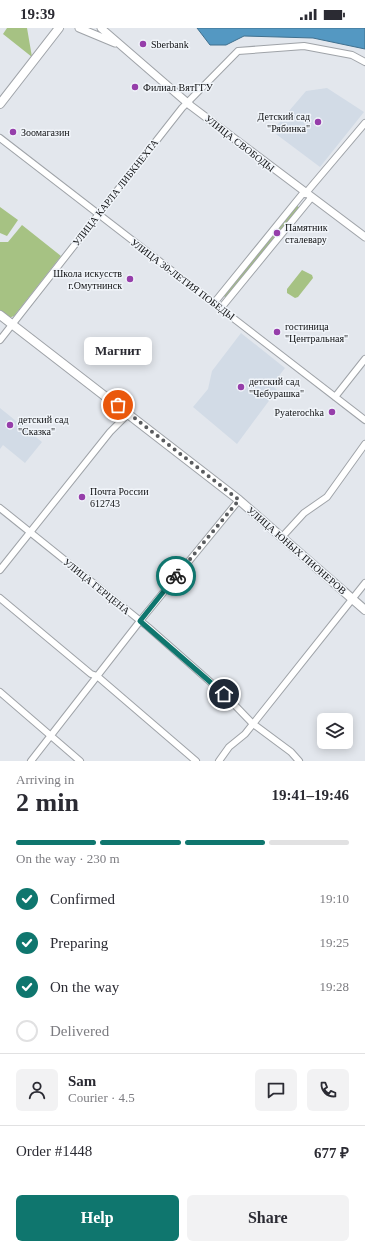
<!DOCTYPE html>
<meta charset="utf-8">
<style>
body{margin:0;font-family:Georgia,serif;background:#f2f2f3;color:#2b2b33;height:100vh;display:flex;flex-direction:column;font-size:15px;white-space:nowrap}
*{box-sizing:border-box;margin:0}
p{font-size:13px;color:#7c7c81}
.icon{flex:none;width:22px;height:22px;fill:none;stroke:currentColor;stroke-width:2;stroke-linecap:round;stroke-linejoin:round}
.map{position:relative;height:733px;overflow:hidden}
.sheet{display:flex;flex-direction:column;background:#fff;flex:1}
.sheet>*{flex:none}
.buttons{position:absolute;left:317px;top:685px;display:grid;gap:8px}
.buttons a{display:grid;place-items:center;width:36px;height:36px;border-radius:6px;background:#fff;box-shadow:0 2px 10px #0003;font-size:20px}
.pin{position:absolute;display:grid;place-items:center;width:34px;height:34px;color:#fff;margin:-17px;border:2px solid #fff;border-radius:50%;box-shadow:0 1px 4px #0007}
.courier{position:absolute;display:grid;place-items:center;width:40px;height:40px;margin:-20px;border:3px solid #0f766e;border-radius:50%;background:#fff;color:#222;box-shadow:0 1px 5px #0007}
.bubble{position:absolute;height:28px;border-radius:6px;background:#fff;box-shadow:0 2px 10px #0003;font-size:13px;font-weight:800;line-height:28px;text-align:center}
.headline em{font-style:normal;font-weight:800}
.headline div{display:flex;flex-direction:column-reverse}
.headline{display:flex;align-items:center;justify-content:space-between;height:68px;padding:0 16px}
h1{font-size:26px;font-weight:800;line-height:30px}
.bar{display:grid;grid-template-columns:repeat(4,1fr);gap:6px 4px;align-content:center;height:48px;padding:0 16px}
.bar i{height:5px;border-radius:3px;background:#e1e1e2}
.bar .active{background:#0f766e}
.bar p{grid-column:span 4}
.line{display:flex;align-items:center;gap:10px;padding:0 16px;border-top:1px solid #e1e1e2}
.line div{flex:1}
.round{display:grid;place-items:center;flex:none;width:42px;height:42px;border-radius:6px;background:#f2f2f3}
ol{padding:0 16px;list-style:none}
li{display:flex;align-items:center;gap:12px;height:44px}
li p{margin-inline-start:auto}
li .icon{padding:4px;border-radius:50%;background:#0f766e;color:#fff;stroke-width:4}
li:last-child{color:#7c7c81}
li i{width:22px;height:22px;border:2px solid #e1e1e2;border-radius:50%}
.action{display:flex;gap:8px;margin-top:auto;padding:8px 16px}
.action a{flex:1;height:46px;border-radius:6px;background:#0f766e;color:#fff;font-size:16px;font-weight:800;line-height:46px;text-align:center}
.action a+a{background:#f2f2f3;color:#2b2b33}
.status{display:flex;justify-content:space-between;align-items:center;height:28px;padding:0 20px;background:#fff;direction:ltr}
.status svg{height:11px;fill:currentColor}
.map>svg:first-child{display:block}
</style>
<div class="status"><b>19:39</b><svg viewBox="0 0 49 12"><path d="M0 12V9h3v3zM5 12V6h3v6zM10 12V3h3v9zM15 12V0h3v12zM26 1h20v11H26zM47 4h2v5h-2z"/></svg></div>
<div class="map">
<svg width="365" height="733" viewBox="0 0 365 733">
<rect width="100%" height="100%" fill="#e3e7ed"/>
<path fill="#d2dbe6" d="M327,60L364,84L320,139L272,103L306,63Z
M241,305L285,340L272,357L277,362L237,416L193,379L208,361L212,343Z
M0,380L42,414L25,435L3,417L0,421Z"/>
<path fill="#a6c283" d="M7,0H27L32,29L3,6Z
M296,177L300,180L226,270L223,267Z
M0,179L18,192L7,208L0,205Z
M22,197L61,228L14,288L9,290L0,283V214H8Z
M302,242L312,247L313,250L298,269L295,270L287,265V261Z"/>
<path fill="#5498c2" stroke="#40708e" d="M197,0H365V21L313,10L244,8L226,17H210Z"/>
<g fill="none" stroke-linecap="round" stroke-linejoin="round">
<defs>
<path id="minor" d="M0,110L365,392
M305,166L365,95
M214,275L304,164
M221,280L311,170
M0,312L182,80L238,23L304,18L352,27L365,34
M335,369L365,331
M0,480L148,599L224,666L252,695L291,724L299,733
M282,509L304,485L327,469L365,416
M0,542L110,404L129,385
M0,570L91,646L97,648L196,733
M0,664L80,733
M31,733L140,593L239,472
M219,733L229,719L245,706L365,555"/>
<path id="tertiary" d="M79,0L115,15
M101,0L191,78L365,209"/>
<path id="secondary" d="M0,76L59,0
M0,287L239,472L365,582"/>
</defs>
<use href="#minor" stroke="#9fa3a8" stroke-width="8"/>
<use href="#tertiary" stroke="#9fa3a8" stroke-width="9"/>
<use href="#secondary" stroke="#9fa3a8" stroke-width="10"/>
<use href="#minor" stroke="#fff" stroke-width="6"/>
<use href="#tertiary" stroke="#fff" stroke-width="7"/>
<use href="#secondary" stroke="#fff" stroke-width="8"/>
</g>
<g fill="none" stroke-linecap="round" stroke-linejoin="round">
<path stroke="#5a5c5f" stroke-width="4" stroke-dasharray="0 7.2" d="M118,377L239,472L176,548"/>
<path stroke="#0f766e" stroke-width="5" d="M176,548L140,593L224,666"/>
</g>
<g fill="#963eaa" stroke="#f1f5fa" stroke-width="1.5">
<circle cx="143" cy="16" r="4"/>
<circle cx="135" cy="59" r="4"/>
<circle cx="318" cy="94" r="4"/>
<circle cx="13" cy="104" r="4"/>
<circle cx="277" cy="205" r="4"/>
<circle cx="130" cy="251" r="4"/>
<circle cx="277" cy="304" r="4"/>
<circle cx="241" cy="359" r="4"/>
<circle cx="332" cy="384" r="4"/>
<circle cx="10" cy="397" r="4"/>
<circle cx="82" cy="469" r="4"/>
</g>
<g text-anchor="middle" stroke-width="3" stroke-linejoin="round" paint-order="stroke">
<g font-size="10" fill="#101113" stroke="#f1f5fa" text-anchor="start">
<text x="151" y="20">Sberbank</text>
<text x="143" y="63">Филиал ВятГГУ</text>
<text x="310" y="92" text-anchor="end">Детский сад<tspan x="310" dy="12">"Рябинка"</tspan></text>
<text x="21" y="108">Зоомагазин</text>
<text x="285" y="203">Памятник<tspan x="285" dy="12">сталевару</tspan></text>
<text x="122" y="249" text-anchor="end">Школа искусств<tspan x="122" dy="12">г.Омутнинск</tspan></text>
<text x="285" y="302">гостиница<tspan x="285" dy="12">"Центральная"</tspan></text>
<text x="249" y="357">детский сад<tspan x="249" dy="12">"Чебурашка"</tspan></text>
<text x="324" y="388" text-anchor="end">Pyaterochka</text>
<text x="18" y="395">детский сад<tspan x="18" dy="12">"Сказка"</tspan></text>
<text x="90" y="467">Почта России<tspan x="90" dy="12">612743</tspan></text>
</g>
<g font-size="10" fill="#101113" stroke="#f1f5fa">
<text transform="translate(240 115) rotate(38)" y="4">УЛИЦА СВОБОДЫ</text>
<text transform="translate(115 164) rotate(-52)" y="4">УЛИЦА КАРЛА ЛИБКНЕХТА</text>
<text transform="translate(183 251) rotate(37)" y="4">УЛИЦА 30-ЛЕТИЯ ПОБЕДЫ</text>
<text transform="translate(297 522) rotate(41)" y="4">УЛИЦА ЮНЫХ ПИОНЕРОВ</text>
<text transform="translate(97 558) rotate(39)" y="4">УЛИЦА ГЕРЦЕНА</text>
</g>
</g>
</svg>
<div class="buttons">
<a><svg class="icon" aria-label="layers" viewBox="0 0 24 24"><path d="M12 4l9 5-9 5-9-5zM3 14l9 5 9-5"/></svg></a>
</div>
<div class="pin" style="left:118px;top:377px;background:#ea580c"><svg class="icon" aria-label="bag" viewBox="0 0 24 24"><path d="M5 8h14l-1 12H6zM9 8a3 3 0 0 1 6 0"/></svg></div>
<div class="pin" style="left:224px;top:666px;background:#1f2937"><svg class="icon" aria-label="home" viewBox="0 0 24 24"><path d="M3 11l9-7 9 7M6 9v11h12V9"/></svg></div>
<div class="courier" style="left:176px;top:548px"><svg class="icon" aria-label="bike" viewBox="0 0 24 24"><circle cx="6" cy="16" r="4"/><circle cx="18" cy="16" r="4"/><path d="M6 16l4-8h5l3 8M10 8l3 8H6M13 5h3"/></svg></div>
<div class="bubble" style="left:84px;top:309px;width:68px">Магнит</div>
</div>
<section class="sheet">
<div class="headline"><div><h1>2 min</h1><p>Arriving in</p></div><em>19:41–19:46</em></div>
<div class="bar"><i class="active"></i><i class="active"></i><i class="active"></i><i></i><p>On the way · 230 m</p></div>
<ol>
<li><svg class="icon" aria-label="check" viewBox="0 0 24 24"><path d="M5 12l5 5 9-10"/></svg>Confirmed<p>19:10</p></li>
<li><svg class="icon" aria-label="check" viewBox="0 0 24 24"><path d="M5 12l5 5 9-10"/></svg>Preparing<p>19:25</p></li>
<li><svg class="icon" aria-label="check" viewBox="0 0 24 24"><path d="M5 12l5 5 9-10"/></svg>On the way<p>19:28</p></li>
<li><i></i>Delivered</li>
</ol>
<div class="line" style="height:72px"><a class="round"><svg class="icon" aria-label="person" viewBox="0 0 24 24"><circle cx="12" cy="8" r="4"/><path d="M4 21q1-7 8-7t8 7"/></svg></a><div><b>Sam</b><p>Courier · 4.5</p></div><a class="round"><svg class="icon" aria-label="chat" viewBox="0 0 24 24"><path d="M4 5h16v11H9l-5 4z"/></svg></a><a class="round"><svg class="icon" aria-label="phone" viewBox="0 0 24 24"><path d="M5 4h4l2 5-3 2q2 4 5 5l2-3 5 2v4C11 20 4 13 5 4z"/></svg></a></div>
<div class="line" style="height:52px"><div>Order #1448</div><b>677 ₽</b></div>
<div class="action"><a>Help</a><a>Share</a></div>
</section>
